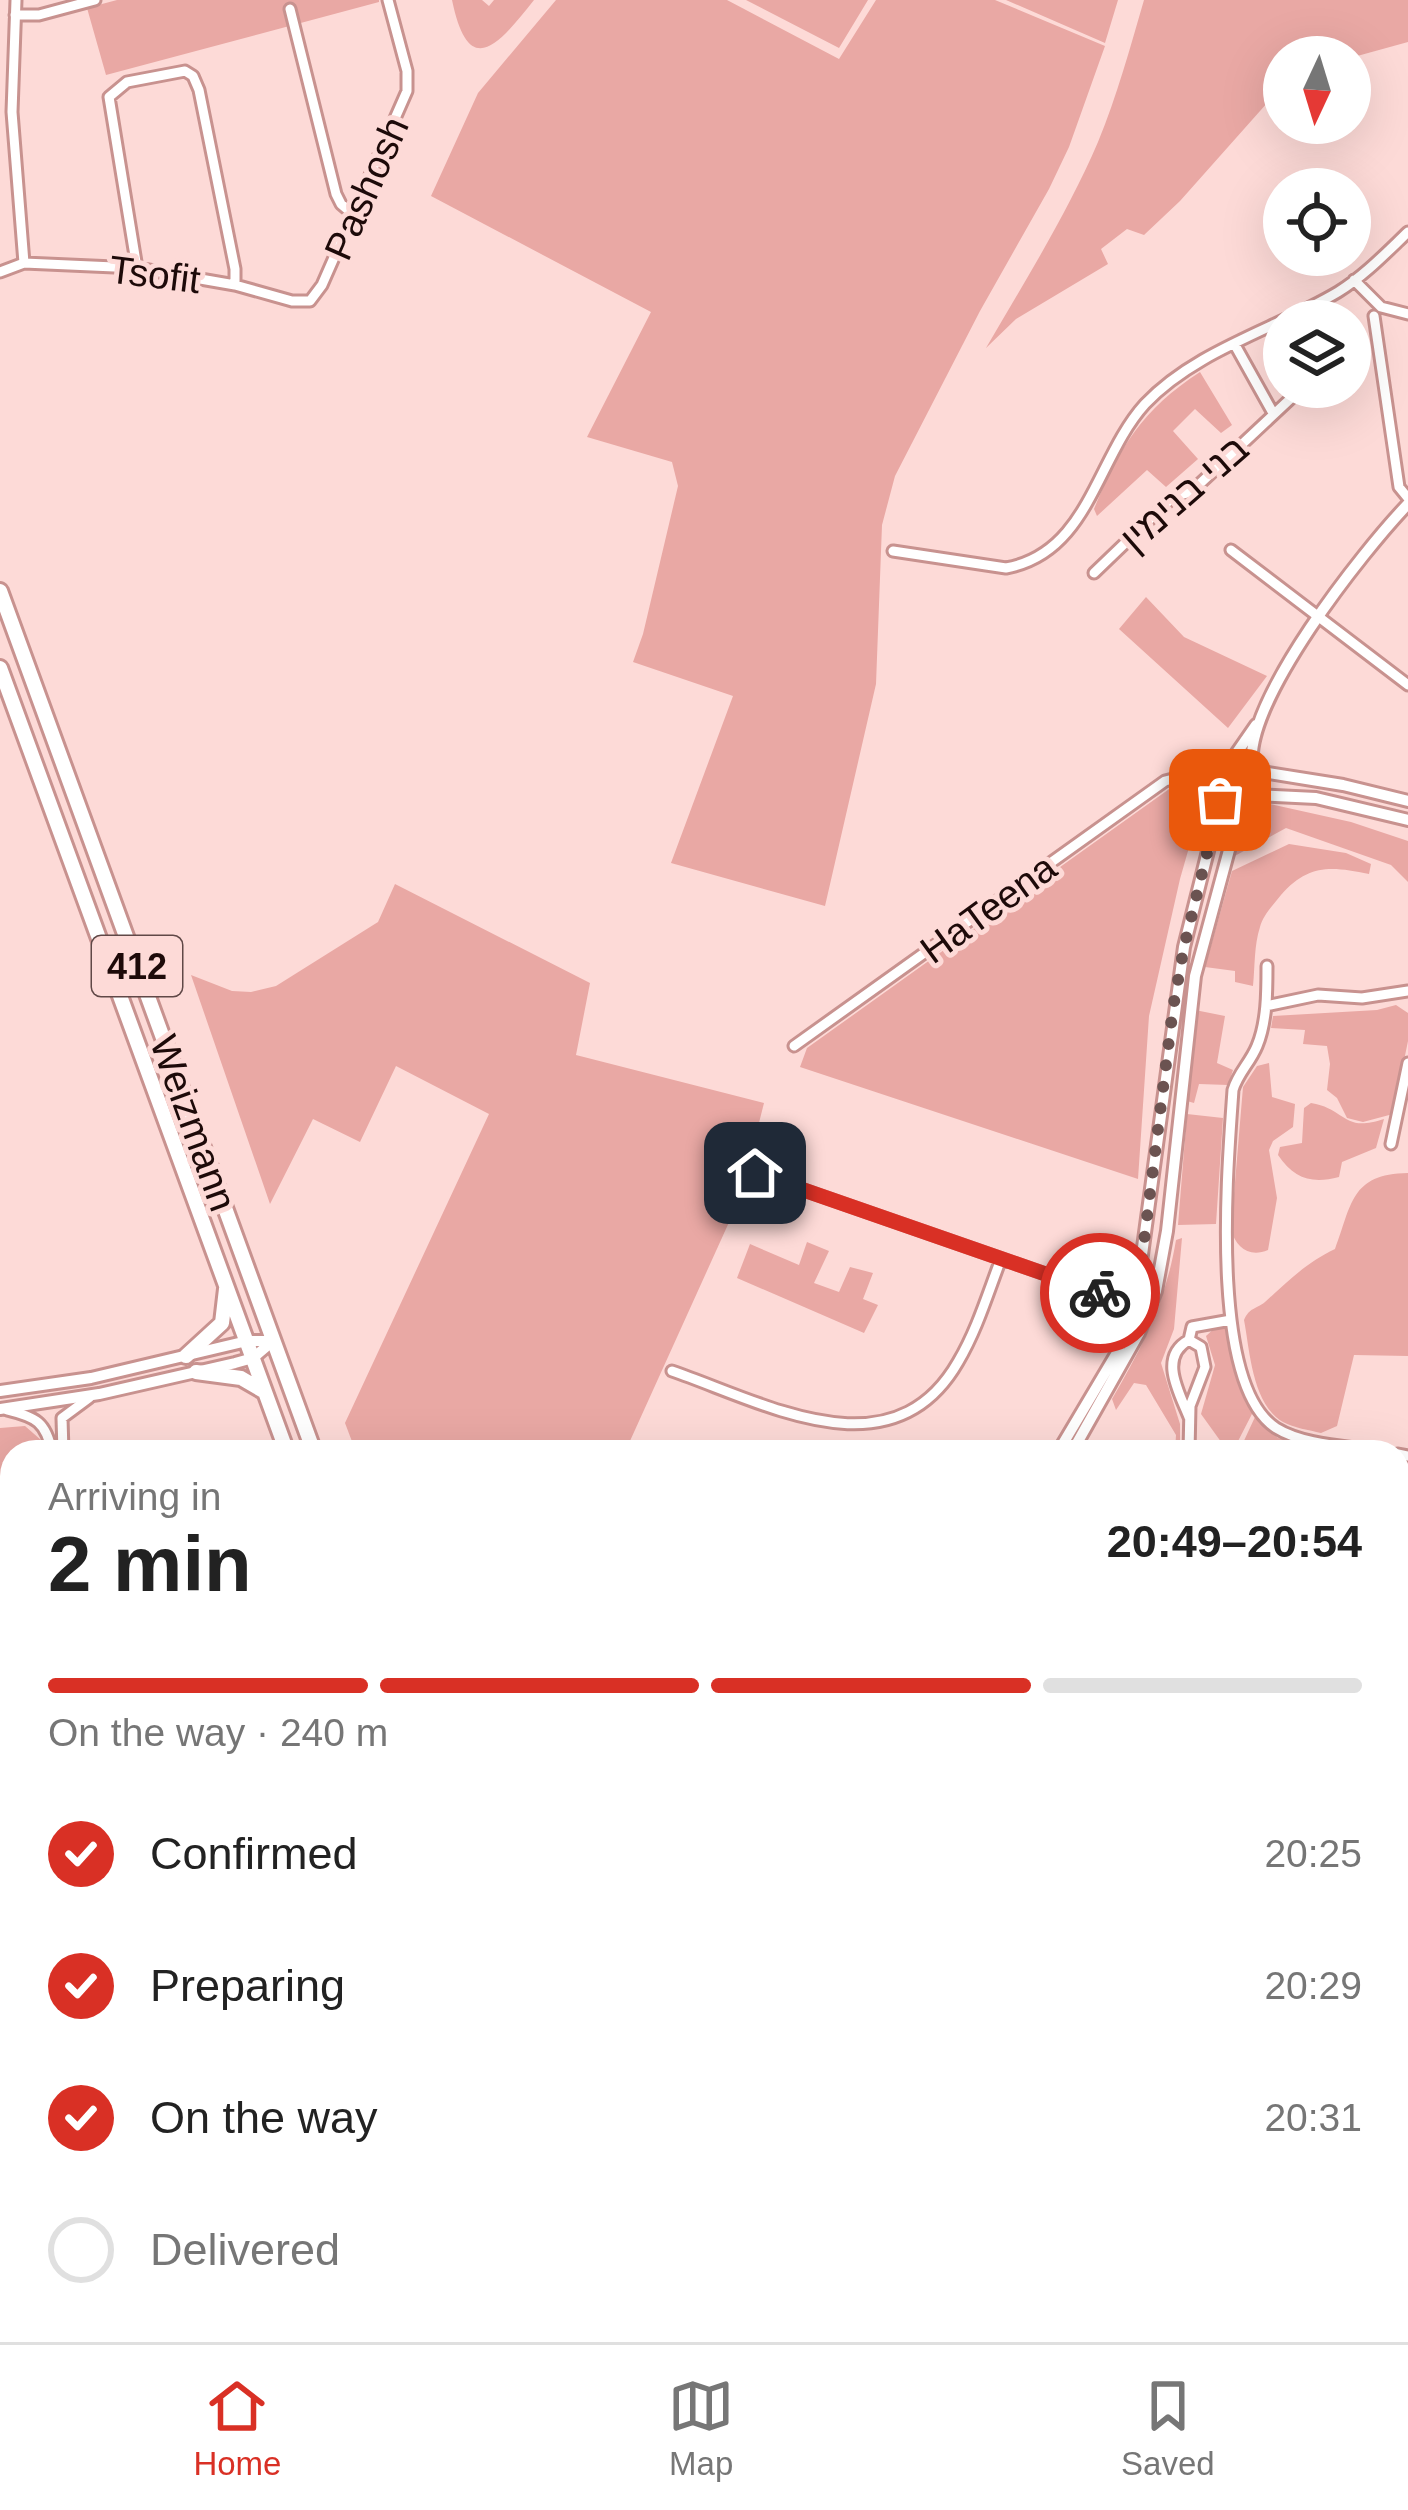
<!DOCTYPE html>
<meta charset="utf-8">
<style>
body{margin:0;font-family:Arial,Heebo,sans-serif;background:#f6f6f6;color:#222;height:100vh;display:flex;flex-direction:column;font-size:45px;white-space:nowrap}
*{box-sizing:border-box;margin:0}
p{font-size:39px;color:#767676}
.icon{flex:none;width:66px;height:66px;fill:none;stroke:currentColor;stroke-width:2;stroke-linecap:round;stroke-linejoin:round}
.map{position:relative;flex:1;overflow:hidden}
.panel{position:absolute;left:0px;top:1440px;width:1410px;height:903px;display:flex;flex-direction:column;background:#fff;border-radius:36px 36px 0 0;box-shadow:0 12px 48px #0002}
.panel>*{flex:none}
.needle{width:78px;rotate:184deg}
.controls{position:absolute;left:1263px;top:36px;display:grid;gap:24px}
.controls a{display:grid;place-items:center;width:108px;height:108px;border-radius:50%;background:#fff;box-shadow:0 12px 48px #0002;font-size:60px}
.pin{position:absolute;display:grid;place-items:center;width:102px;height:102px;color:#fff;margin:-51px;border-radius:24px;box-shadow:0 6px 18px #0006}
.courier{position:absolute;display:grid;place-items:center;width:120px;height:120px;margin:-60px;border:9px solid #d93025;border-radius:50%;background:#fff;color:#222;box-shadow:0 3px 15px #0007}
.headline em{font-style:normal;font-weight:800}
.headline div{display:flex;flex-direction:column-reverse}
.headline{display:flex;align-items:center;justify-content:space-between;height:204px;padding:0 48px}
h1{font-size:78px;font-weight:800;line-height:90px}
.bar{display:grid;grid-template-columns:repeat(4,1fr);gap:18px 12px;align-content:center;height:144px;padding:0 48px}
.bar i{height:15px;border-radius:9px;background:#e0e0e0}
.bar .active{background:#d93025}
.bar p{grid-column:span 4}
ol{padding:0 48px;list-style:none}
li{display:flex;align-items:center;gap:36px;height:132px}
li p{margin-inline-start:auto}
li .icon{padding:12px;border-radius:50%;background:#d93025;color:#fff;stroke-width:4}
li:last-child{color:#767676}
li i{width:66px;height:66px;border:6px solid #e0e0e0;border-radius:50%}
.menu{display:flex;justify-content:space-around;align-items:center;height:168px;border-top:3px solid #e0e0e0;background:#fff;font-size:33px;color:#767676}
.menu a{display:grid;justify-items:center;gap:6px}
.menu .active{color:#d93025}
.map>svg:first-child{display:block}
</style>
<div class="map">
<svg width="1408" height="2342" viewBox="0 0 1408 2342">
<rect width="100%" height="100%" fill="#fddad7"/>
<path fill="#e9a8a4" d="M117,0H379V2L106,75L87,8Z
M452,0H482L489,6L494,0H534C499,44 469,82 452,0Z
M556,0H727L839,59L876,0H995L1105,46L1069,147L1049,189L980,311L895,476L882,525L876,684L825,906L671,863L733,696L633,662L643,634L678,486L672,462L587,437L651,312L431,196L478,93Z
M746,0H868L839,48Z
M1006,0H1118L1105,43Z
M1144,0H1408V42L1350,58L1284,57V84L1180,201L1144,235L1127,229L1101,249L1108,264L1016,319L986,348C1025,281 1067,214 1098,142C1117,96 1130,48 1144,0Z
M1200,372L1232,425L1221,433L1195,409L1173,431L1198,459L1166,487L1147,470L1097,516L1094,509C1120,446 1142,410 1200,372Z
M1146,597L1184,637L1267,676L1228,728L1119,629Z
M1186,783L1200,788L1202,802L1180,879L1149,1016L1138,1179L800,1067L807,1048L1172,787Z
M1266,803L1351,822L1408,841V882L1391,865L1286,828L1231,858L1246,812Z
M1289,844L1346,853L1371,864L1369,874C1331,866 1308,864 1281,895C1273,905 1263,915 1260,927C1254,945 1255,967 1253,986L1235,982V971L1205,967L1232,871Z
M395,884L590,983L576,1055L764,1103L740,1198L625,1452H356L345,1423L489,1114L396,1066L360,1142L313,1119L270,1204L191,975L232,991L251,992L276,986L378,922Z
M1396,1005L1408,1013V1041L1393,1114L1363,1122L1347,1118L1337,1098L1327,1090L1330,1064L1327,1046L1303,1044L1305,1030L1271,1028L1273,1016L1377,1010Z
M1195,1010L1225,1016L1217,1063L1233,1070L1228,1085L1199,1084L1194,1103L1187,1101Z
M1269,1063L1272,1097L1295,1104L1293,1127L1273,1141L1269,1150L1277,1198L1268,1250C1249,1258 1236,1247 1231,1230L1243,1087L1257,1066Z
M1311,1103C1347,1109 1342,1133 1384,1119L1376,1148L1342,1162L1339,1177C1312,1184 1294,1179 1278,1155L1280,1147L1302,1143L1304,1108Z
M1187,1114L1223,1118L1216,1224L1178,1225Z
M1408,1173V1356L1354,1355L1337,1426L1321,1433C1309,1430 1294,1428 1283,1422C1252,1404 1250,1351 1244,1320C1250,1307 1255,1310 1265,1302C1288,1281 1306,1263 1335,1249C1352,1205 1350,1174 1408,1173Z
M1182,1238L1174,1329L1161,1363L1180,1424V1452H1175L1176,1435L1146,1385L1134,1383L1116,1410L1112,1399C1143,1346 1166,1301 1176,1240Z
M807,1242L829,1251L814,1283L839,1292L850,1267L873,1273L863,1299L878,1305L864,1333L737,1278L750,1244L799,1265Z
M1217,1326L1226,1327L1230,1334L1244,1397L1253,1412L1235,1447L1224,1446L1201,1414L1215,1365L1206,1336Z
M1255,1417L1278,1438L1350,1452H1227L1242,1445Z
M25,1426L41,1440L43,1452H12V1608H0V1428Z
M0,1649H12V1795L0,1794Z
M1398,1683H1408V1903L1398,1902Z
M0,1869L12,1870L11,2005L0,2006Z
M478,2331H833L832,2342H479Z
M1189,2331H1325L1297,2342H1160Z"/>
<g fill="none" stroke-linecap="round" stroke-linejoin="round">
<defs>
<path id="minor" d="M16,0L12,112L24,263
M290,9L336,194L341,204L354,215
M15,15H39L95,0
M137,268L109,97L127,82L185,71L193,76L199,90L235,269V285
M0,272L24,263L137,268L235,285L292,301H310L322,285L407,91V71L388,0
M1354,280L1381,307L1408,314
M1374,316L1399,487L1408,498
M1235,345L1273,413
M1231,550L1408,685
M893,551L1006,568C1089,553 1096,458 1145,404C1196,350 1276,329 1338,292C1364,276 1386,253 1408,232
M1094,573L1173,497L1191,492L1303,387
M1267,966C1267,992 1267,1022 1257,1046C1250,1063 1238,1073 1233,1090C1228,1163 1208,1384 1276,1428C1305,1446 1351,1446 1384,1452
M1266,1006L1318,995L1362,998L1408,991
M794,1046L1165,781L1225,766
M1391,1144L1408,1063
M755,1173L1149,1310
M672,1371C763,1402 892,1477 958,1362C977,1330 988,1293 1001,1259
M7,1410C36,1417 46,1422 52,1452
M1189,1417C1179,1392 1158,1357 1189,1340L1192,1327L1231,1320
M63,1452L62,1418L89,1398
M1189,1452L1190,1406L1205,1367L1201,1347L1189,1340
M1398,1454L1408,1456
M0,1625H12
M0,1637H12
M1398,1663H1408
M1398,1676H1408
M1398,2049L1408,2029
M1398,2062L1408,2073
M1398,2106L1408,2096
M0,2114L12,2113
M0,2266L12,2268
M1398,2318H1408
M170,2331L190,2342
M988,2331L991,2342
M237,2342L244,2331"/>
<path id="tertiary" d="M1252,766C1244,701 1363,551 1408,504
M1256,771L1343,785L1408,801
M1221,788L1235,800L1250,797L1259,781L1253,767
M1253,795L1316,798L1408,820
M0,1391L91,1378L247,1341H273
M0,1409L99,1394L235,1363L253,1358L273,1341
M1058,1452L1118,1351L1135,1306L1184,947L1219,807L1220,777L1256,725
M1072,1452L1139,1333L1156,1291L1167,1231L1195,976L1239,813L1247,798"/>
<path id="secondary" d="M0,1818L12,1819
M0,1850H12
M1398,2327L1408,2324
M841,2342L842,2331
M859,2342L860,2331
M1352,2342L1387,2331"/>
<path id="primary" d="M0,591L314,1452
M0,668L287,1452
M186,1356L222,1323L226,1289
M196,1372L241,1378L265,1392
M439,2342V2331
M464,2342L465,2331"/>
</defs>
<use href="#minor" stroke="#c8928f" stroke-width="15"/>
<use href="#tertiary" stroke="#c8928f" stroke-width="16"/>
<use href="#secondary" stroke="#c8928f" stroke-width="18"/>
<use href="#primary" stroke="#c8928f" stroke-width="20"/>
<use href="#minor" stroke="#fff" stroke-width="9"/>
<use href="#tertiary" stroke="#fff" stroke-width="10"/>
<use href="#secondary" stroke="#fff" stroke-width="12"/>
<use href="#primary" stroke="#fff" stroke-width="14"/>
</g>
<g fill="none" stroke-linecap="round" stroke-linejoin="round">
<path stroke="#6b5351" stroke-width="12" stroke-dasharray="0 21.6" d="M1100,1293L1136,1306L1173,1008L1184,947L1220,800"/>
<path stroke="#d93025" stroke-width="15" d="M755,1173L1100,1293"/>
</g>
<g text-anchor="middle" stroke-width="10" stroke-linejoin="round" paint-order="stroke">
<rect fill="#fddad7" stroke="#604847" stroke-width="3" x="92" y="936" width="90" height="60" rx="9"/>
<g font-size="36" font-weight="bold" fill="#1d0a09">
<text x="137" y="979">412</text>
</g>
<g font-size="39" fill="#1d0a09" stroke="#fddad7">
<text transform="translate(366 188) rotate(-66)" y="14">Pashosh</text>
<text transform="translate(155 274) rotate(7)" y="14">Tsofit</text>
<text transform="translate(1184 493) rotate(-41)" y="14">בני בנימין</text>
<text transform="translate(988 908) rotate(-36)" y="14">HaTeena</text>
<text transform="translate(194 1123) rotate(70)" y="14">Weizmann</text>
</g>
</g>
</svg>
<div class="controls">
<a><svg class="needle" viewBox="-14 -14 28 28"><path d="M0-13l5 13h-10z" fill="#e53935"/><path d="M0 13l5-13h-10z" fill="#767676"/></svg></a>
<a><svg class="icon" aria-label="locate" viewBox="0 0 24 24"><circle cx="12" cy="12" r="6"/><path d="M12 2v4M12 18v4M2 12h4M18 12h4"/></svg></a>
<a><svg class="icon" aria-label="layers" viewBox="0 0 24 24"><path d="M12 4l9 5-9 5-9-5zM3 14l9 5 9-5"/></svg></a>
</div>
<div class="pin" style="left:1220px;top:800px;background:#ea580c"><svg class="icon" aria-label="bag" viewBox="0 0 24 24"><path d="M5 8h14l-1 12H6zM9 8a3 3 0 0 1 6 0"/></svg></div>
<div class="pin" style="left:755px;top:1173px;background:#1f2937"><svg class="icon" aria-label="home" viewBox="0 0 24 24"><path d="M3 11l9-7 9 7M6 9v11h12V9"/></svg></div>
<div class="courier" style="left:1100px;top:1293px"><svg class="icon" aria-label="bike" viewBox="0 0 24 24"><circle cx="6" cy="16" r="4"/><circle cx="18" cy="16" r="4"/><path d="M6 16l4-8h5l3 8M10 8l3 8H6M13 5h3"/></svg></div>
<section class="panel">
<div class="headline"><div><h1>2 min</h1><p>Arriving in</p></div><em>20:49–20:54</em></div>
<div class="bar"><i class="active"></i><i class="active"></i><i class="active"></i><i></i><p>On the way · 240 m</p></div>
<ol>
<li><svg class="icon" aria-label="check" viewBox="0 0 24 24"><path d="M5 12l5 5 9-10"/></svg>Confirmed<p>20:25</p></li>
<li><svg class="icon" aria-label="check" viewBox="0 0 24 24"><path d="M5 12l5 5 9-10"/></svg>Preparing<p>20:29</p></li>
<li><svg class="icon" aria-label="check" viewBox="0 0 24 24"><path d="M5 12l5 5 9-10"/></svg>On the way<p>20:31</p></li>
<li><i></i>Delivered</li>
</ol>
</section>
</div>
<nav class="menu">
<a class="active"><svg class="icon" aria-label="home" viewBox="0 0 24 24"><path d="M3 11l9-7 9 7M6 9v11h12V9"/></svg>Home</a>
<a><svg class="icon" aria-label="map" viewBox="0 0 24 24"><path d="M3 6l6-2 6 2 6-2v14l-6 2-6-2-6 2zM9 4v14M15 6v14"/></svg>Map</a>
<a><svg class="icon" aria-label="saved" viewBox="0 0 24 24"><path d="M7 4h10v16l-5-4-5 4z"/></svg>Saved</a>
</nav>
